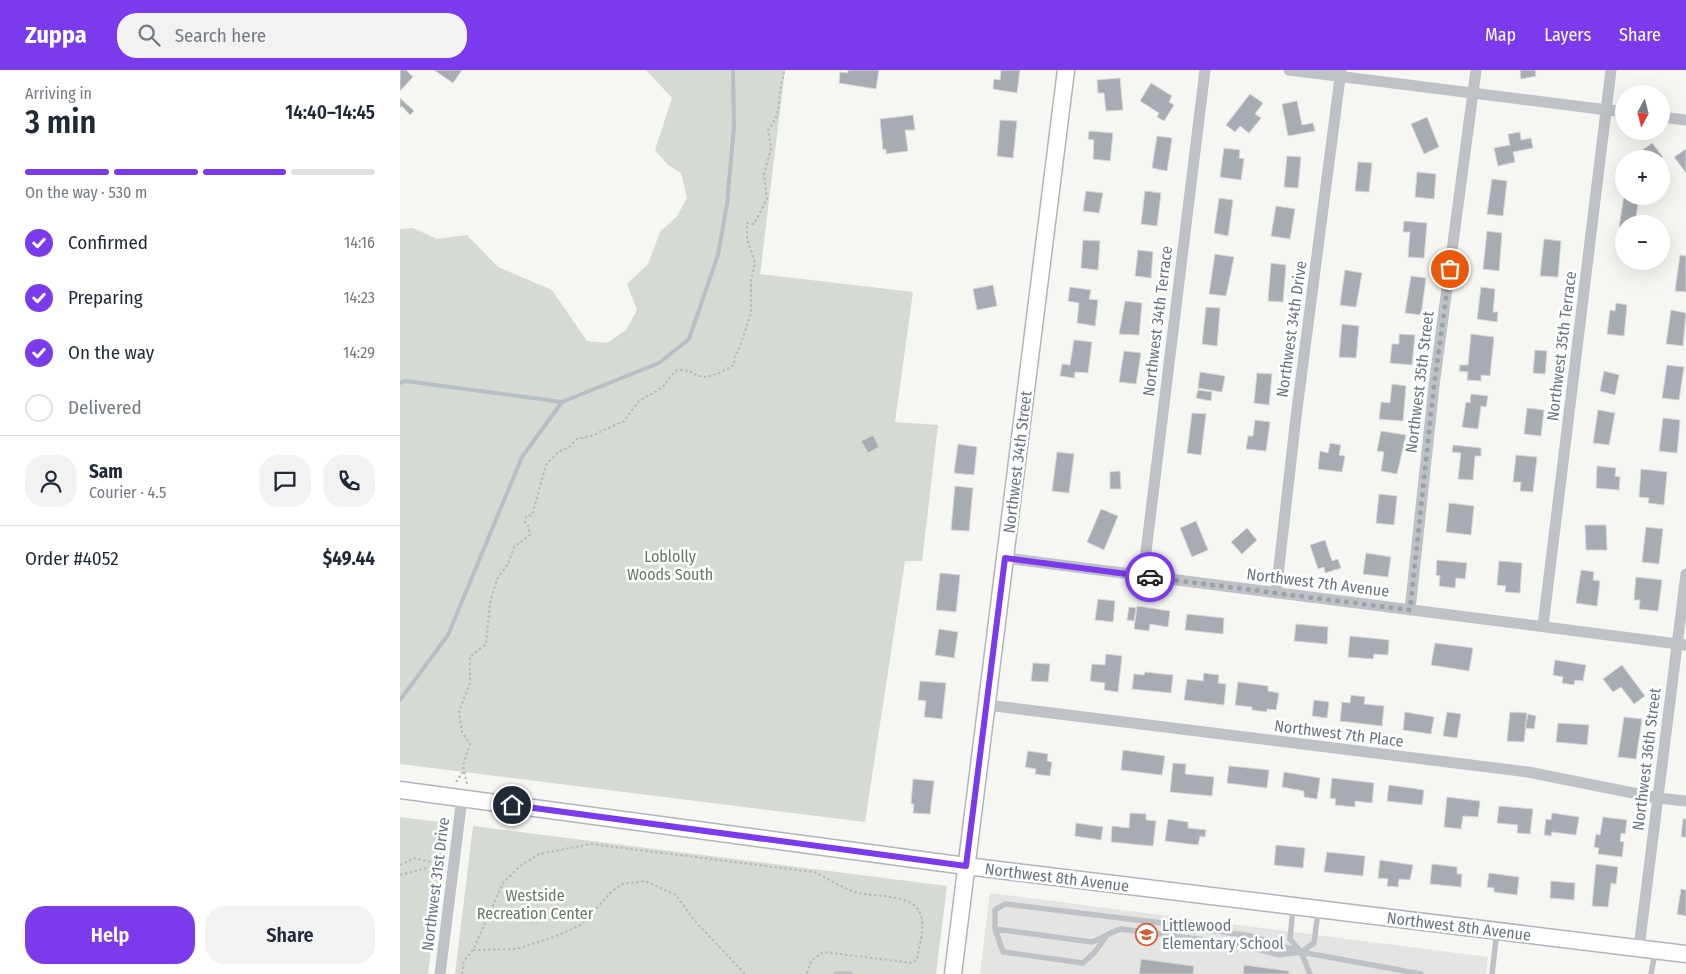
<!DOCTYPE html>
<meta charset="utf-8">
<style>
body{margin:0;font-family:"Fira Sans Condensed",sans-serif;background:#f2f2f3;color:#1f2937;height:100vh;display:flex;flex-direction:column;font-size:19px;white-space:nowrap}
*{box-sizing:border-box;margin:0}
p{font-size:16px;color:#747a83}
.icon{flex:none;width:28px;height:28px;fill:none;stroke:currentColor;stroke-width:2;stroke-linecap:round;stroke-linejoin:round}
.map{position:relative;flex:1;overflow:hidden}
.details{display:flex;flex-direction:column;background:#fff;width:400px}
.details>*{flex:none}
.needle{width:32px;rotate:187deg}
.buttons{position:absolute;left:1215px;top:15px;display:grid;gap:10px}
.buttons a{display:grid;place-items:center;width:55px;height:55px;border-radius:50%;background:#fff;box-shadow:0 5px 20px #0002;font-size:25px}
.pin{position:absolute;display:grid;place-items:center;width:42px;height:42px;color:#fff;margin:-21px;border:2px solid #fff;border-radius:50%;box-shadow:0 1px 5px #0007}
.courier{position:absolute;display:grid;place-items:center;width:50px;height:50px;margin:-25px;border:4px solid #7c3aed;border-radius:50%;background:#fff;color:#222;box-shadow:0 1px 6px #0007}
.summary em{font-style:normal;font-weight:600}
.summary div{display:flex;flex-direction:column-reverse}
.summary{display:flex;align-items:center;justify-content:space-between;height:85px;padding:0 25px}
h1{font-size:32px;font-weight:600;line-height:38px}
.bar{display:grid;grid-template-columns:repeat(4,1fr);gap:8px 5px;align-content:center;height:60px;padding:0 25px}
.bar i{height:6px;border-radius:4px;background:#e0e1e3}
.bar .on{background:#7c3aed}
.bar p{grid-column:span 4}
.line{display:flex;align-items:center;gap:12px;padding:0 25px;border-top:1px solid #e0e1e3}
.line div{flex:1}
.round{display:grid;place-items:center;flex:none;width:52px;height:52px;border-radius:20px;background:#f2f2f3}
ol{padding:0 25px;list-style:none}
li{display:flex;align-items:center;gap:15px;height:55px}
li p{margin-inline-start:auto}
li .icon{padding:5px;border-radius:50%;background:#7c3aed;color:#fff;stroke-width:4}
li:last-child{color:#747a83}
li i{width:28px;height:28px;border:2px solid #e0e1e3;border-radius:50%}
.action{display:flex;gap:10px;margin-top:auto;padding:10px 25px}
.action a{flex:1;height:58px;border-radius:20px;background:#7c3aed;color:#fff;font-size:20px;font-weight:600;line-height:58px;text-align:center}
.action a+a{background:#f2f2f3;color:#1f2937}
header{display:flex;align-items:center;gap:30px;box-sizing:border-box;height:70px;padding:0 25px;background:#7c3aed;color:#fff}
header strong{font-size:24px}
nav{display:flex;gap:28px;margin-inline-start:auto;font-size:18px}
.search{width:350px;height:45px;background:#f2f2f3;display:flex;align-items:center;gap:12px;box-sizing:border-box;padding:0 18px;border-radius:20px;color:#747a83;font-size:19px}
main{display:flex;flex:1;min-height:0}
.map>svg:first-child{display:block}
</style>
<header>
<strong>Zuppa</strong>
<div class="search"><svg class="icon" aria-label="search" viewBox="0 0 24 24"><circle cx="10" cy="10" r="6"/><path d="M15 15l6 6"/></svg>Search here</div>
<nav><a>Map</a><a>Layers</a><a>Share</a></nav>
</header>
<main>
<section class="details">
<div class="summary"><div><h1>3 min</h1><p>Arriving in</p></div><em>14:40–14:45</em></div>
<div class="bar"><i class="on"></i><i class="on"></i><i class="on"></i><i></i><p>On the way · 530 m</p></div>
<ol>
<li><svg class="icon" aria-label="check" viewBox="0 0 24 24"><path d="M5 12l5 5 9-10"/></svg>Confirmed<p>14:16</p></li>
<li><svg class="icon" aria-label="check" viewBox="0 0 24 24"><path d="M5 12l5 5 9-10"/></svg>Preparing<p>14:23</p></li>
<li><svg class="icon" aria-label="check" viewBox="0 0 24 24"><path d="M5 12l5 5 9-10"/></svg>On the way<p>14:29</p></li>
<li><i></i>Delivered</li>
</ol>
<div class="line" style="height:90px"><a class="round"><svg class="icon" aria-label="person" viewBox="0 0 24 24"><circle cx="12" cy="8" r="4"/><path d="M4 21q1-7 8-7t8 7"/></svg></a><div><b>Sam</b><p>Courier · 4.5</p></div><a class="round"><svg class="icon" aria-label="chat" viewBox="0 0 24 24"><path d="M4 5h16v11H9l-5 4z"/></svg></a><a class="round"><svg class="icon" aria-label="phone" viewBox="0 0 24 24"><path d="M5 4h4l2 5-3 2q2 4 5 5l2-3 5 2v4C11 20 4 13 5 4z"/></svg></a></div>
<div class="line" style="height:65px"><div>Order #4052</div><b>$49.44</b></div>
<div class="action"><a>Help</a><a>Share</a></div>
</section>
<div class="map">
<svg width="1286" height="904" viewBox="0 0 1286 904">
<rect width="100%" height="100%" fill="#f6f6f3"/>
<path fill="#e4e5e3" d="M590,823L1088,887L1086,904H580Z"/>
<path fill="#d5dad3" d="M246,0H385L360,204L513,222L495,352L538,355L522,491H505L465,752L0,694V159L13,158L37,169L67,165L98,197L152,220L187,271L207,273L226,260L237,240L227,214L248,194L260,162L277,146L287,128L281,103L268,95L255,80L272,28Z
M0,747L47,753L28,904H0Z
M73,756L547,816L536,904H55Z"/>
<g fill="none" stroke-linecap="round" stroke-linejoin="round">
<path stroke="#b6c0c4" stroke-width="4" d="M0,313L5,311L162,332
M0,630L48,565L122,387L162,332L259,293L289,269L318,185L327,134L334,57L333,0"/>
</g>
<path fill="#a6acb2" stroke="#d7d7d6" d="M0,0H6L13,7L0,21Z
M34,0H62L53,13Z
M448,0H479L476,19L439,13L440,2L448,3Z
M601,0H620L617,23L593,19L594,9L600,10Z
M1120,0H1135L1136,6L1121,9Z
M720,8L723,40L706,41L704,23H698L697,10Z
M751,13L772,26L769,32L774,35L764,51L757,47L759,43L740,31Z
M850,24L863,33L855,44L861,48L849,63L840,56L835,62L826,55Z
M0,28L14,41L10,45L2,36L0,38Z
M897,31L902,55L913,53L915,61L888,66L882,34Z
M513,45L515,60H505L508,81L486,84V79L483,80L480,49Z
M1027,47L1039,77L1024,84L1011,54Z
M600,50L617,51L613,88L597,86Z
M689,61L713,63L710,91L693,89L694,70L688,69Z
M1120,62L1121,70L1131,68L1133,78L1113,82L1115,92L1098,96L1094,78L1110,75L1108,64Z
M757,66L772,68L767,101L752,98Z
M1252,73L1263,87L1231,89Z
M824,78L840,80L839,88L844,89L841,110L820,107Z
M1286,79V103L1274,87Z
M887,86L901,87L898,118L884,117Z
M958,92L972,93L969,122L955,121Z
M1017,102L1036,104L1034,129L1015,127Z
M1092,109L1107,111L1103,146L1087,144Z
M686,121L703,123L699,143L683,141Z
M745,121L761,123L757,156L741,154Z
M1224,126H1239L1235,154H1224V157H1219Z
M819,128L833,130L828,166L814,163Z
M876,136L895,139L890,169L871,166Z
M1004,151L1027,153L1024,188L1008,187L1010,162H1003Z
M1087,161L1102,163L1099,201L1083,199Z
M1144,169L1161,171L1158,207L1140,206Z
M683,170L700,171L698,200L681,198Z
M738,180L753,182L751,208L735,206Z
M815,184L834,187L826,226L809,224Z
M1280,185L1286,186V222L1275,221Z
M871,193L886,195L883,232L868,231Z
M945,200L962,203L956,237L940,235Z
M1011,206L1026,208L1021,245L1005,243Z
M593,215L597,236L577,240L573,219Z
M670,217L691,220L689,229L698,230L695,256L677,253L679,233L668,231Z
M1081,217L1095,219L1093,242H1098L1097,252L1077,249Z
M725,231L742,233L739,265L719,264Z
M1216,233L1227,235L1224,266L1207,264L1210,240L1215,241Z
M806,237L820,238L817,276L802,274Z
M1271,240L1286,243L1283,276L1266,274Z
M942,254L959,256L956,288L939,287Z
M999,264L1015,265L1012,295L990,293L992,274H999Z
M1071,264L1094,267L1090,306L1081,305V311L1067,310L1068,302L1059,301L1060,295H1068Z
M674,270L692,272L688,303L675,302L674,308L660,306L662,294L670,295Z
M1135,280L1147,281L1145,304L1133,303Z
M724,281L741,283L736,314L719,312Z
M1267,295L1284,297L1279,330L1262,328Z
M1204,301L1219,305L1215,325L1200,321Z
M800,302L825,306L822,322L798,318Z
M857,303L872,304L869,335L854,333Z
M992,314L1006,316L1003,351L979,349L981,332L990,333Z
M798,320L812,322L811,331L796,328Z
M1071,324L1088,326L1086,337L1081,336L1078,359L1062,357L1066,332L1070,333Z
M1127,338L1144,340L1141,366L1124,364Z
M1198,340L1215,343L1209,375L1193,373Z
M792,343L806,344L801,385L787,383Z
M1263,348L1280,350L1277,383L1259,381Z
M855,350L870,352L866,381L846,379L848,366H853Z
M981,361L1006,365L997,404L981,401L984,382L977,381Z
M473,365L479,377L468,383L461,371Z
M930,373L941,375L939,385L945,386L942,402L918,399L920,381L928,383Z
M558,374L577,377L574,405L554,403Z
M1053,375L1081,378V386H1075L1073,410L1058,409L1061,383L1052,382Z
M657,382L674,384L669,423L652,421Z
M1116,385L1137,387L1133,422L1120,421L1121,412H1113Z
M1197,396L1216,398L1215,406L1220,407L1219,420L1196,418Z
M1241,399L1267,402L1264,435L1248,433L1249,428L1239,427Z
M720,401L721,419H710V402Z
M555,416L573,418L569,461L551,460Z
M979,424L997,426L994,455L976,453Z
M1049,433L1074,436L1071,465L1046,462Z
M701,439L718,446L704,480L687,472Z
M796,451L808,480L792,487L780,458Z
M1185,455H1206L1207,480H1186Z
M1246,457L1263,459L1259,494L1242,492Z
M847,458L857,470L842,484L831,472Z
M925,470L932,491L938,489L941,498L925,503L924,497L918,499L910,475Z
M966,483L991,487L988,507L963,504Z
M1037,490L1067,493L1065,509L1056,508L1055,518L1039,516L1040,506L1036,505Z
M1099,491L1122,493L1120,523L1105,522L1106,516L1097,515Z
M1181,500L1194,502L1193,510L1200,511L1197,536L1176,533Z
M540,503L560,505L556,542L536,540Z
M1236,507L1262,510L1258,541L1239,539L1240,530H1234Z
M698,529L715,531L713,552L695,550Z
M737,536L770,541L768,557L750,554L749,561L734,559Z
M729,537L736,538L734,551L727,550Z
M787,544L824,548L823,564L785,560Z
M896,554L928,557L927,574L894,571Z
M539,559L558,562L554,588L535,585Z
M950,566L989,570L988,585L974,584L973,589L948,587Z
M1035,573L1073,578L1069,601L1031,595Z
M706,584L722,586L718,622L704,620L705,613L690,611L692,594L705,595Z
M1155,590L1186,595L1183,611L1175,610L1174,615L1162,613L1163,607L1153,605Z
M633,593L650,594L648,612L631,611Z
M1222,595L1245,626L1234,634L1221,617L1213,622L1203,609Z
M745,602L773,605L771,623L732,619L734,604L744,605Z
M804,603L819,605L818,613L826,614L824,635L784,630L787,609L803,611Z
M520,611L546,613L542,649L524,647L526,631L518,630Z
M838,612L868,616V621L879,623L876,640L867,639V642L852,640V637L835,635Z
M951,625L965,627L964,634L984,636L982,656L940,651L942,632L950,633Z
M914,630L929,632L927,648L912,646Z
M1005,642L1034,647L1031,664L1003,660Z
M1047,642L1061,644L1057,668L1043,666Z
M1110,642L1127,643L1124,672L1107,671Z
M1128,644L1136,646L1134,659L1125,658Z
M1224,647L1242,649L1236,689L1218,687Z
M1158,653L1189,655L1187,675L1156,672Z
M723,680L765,686L762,705L721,700Z
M628,681L648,684L647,691L652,692L650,706L635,704L636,699L625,697Z
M773,693L786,694L785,704L814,707L812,726L770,722Z
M829,696L869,700L867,718L827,713Z
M884,702L920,708L917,729L904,727V721L882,717Z
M932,708L974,713L972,733L955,731V737L935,735L936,729L930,728Z
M513,709L534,711L530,744L513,743L514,734H511Z
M989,715L1024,720L1022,735L987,731Z
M1047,727L1080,731L1078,747L1063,746L1061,759L1044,757Z
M1099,736L1133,739L1130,764L1117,763L1118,755L1097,753Z
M730,743L746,744V750L756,751L753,776L711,772L712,756L729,758Z
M1152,743L1179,747L1176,765L1152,762L1151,766L1144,765L1146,749L1151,750Z
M1203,747L1227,750L1225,764L1221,763L1220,771L1224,772L1222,787L1198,784L1199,778L1194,777L1196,764L1200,765Z
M768,749L788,752V758L806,760L805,767L800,766L798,775L765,771Z
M1283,749H1286V767H1281Z
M676,753L703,757L701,770L675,766Z
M876,775L905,778L903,798L874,795Z
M927,782L965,786L963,806L924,802Z
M980,790L1013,795L1010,810L999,809L998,817L987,816L988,809L978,808Z
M1032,794L1057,797V804H1062L1061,817L1030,814Z
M1196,794L1218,797L1216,814L1211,813L1208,837L1192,836Z
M1089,803L1119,807L1117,825L1094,822V818L1087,817Z
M1151,811L1175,813L1174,830L1150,828Z
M1281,819L1286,820V846L1277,844Z
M741,889L794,896L793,904H739Z
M844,895L889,901V904H843Z"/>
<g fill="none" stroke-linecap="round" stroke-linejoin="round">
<defs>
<path id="secondary" d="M0,720L566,796L1286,884
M553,904L666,0"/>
</defs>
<use href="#secondary" stroke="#b0b5b9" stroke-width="19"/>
<path stroke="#b6b9bc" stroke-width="2" stroke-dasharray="2.5 2.5" stroke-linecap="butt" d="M56,712L63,702
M67,714L63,696L70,674L62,662L59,642L70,613V587L86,574L90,533L97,509L108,494L114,477L130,465L128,455L125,453L126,446L132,445L146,395L158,382L169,377L177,369L191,366L224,351L239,331L263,317L274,302L279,300L289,301L298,306L307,307L319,303L334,295L335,284L338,282L351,243V211L355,193L347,168V153L354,154L367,129L364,105L371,78L368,60C382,42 377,36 381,16C382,10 384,5 384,0
M0,795L14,788L39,794
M0,805L42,794
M73,880L116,879L154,867L181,855L212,821L222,814L245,811L276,825L294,850L345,904
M62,904L64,891L73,880L103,813L120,796L139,784L191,774L414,802C430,809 442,819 459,823C476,827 512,824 520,843C526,856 519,876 517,889L513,893L423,882L411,891L407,903L410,904"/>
<path stroke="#bec1c5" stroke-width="5.5" d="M893,838L890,869L901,882L910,904
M918,841L914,873L901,882L879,885L843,875L721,859C710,862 703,868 692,872L595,859V840L605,834L762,853L851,866L901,882L1021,904
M595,859L603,882L683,893L695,882L705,868
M436,904H450
M1092,904L1097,861
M1251,904L1255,883"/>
<path stroke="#bec1c5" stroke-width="11" d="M889,0L1224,42
M1261,47L1286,50
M605,488L1286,575
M743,506L805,0
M876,523L896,347L941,0
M1010,540L1034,316L1076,0
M1143,556L1211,0
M587,635L1128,702L1258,728L1286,731
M1239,878L1286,504
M40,904L62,728"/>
<use href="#secondary" stroke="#fff" stroke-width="16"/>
</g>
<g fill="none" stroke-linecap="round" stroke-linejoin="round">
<path stroke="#9aa2a9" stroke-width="5" stroke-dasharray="0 9" d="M750,507L1010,540L1034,316L1050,199"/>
<path stroke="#7c3aed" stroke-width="6" d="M112,735L566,796L605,488L750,507"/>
</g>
<defs>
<symbol id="school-ring" viewBox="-11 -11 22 22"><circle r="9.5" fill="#fff" stroke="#d35f36" stroke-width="1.5"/><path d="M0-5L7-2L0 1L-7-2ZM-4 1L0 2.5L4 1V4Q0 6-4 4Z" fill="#d35f36"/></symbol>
</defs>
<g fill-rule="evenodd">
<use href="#school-ring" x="734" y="852" width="25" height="25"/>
</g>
<g text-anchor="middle" stroke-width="5" stroke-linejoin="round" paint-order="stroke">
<g font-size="16" fill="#687581" stroke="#fff">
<text transform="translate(757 251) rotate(-83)" y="6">Northwest 34th Terrace</text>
<text transform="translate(891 259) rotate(-82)" y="6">Northwest 34th Drive</text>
<text transform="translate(1161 276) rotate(-83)" y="6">Northwest 35th Terrace</text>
<text transform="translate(1019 312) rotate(-83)" y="6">Northwest 35th Street</text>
<text transform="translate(617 392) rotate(-83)" y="6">Northwest 34th Street</text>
<text transform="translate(918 512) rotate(7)" y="6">Northwest 7th Avenue</text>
<text transform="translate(939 663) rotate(7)" y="6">Northwest 7th Place</text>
<text transform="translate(1246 689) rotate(-83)" y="6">Northwest 36th Street</text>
<text transform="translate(657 807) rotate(7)" y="6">Northwest 8th Avenue</text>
<text transform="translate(35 814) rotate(-83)" y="6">Northwest 31st Drive</text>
<text transform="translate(1059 856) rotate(7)" y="6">Northwest 8th Avenue</text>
</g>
<g font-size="16" fill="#697966" stroke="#fff">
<text x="270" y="492">Loblolly<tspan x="270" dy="18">Woods South</tspan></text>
<text x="135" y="831">Westside<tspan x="135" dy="18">Recreation Center</tspan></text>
</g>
<g font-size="16" fill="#687581" stroke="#fff" text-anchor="start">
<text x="762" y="861">Littlewood<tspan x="762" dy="18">Elementary School</tspan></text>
</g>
</g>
</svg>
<div class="buttons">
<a><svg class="needle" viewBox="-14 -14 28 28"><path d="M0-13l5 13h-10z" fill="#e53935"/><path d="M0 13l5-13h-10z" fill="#747a83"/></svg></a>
<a>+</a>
<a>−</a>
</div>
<div class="pin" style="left:1050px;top:199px;background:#ea580c"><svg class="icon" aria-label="bag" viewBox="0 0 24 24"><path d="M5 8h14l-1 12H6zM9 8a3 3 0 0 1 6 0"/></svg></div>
<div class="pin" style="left:112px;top:735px;background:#1f2937"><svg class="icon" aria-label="home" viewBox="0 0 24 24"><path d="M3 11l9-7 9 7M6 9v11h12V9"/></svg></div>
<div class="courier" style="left:750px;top:507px"><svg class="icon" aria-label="car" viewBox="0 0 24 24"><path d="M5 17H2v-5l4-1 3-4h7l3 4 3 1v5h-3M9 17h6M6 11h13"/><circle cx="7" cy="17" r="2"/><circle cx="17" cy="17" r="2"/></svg></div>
</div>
</main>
